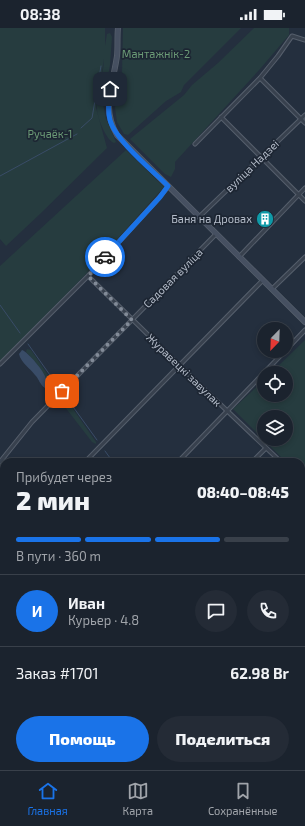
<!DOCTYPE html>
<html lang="ru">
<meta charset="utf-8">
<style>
body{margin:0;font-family:"Exo 2",sans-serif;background:#242b36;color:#f1f3f6;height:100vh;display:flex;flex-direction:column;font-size:15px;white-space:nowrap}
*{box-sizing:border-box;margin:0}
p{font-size:13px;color:#a0a4aa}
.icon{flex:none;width:22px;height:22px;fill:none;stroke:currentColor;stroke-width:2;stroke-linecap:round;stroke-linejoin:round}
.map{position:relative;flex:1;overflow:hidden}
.panel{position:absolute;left:0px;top:430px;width:305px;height:312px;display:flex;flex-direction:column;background:#1b232e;border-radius:12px 12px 0 0;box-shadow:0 2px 6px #0003,0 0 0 1px #39404a}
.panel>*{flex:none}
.needle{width:26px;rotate:203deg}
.buttons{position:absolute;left:257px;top:294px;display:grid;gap:8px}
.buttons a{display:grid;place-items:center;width:36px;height:36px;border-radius:50%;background:#1b232e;box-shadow:0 2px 6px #0003,0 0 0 1px #39404a;font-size:20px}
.pin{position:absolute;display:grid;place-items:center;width:34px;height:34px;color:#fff;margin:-17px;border-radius:8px;box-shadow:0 2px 6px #0006}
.courier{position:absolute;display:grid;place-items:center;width:40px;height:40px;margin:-20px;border:3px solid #1a73e8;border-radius:50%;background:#fff;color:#222;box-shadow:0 1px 5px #0007}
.overview em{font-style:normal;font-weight:800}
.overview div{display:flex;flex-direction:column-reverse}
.overview{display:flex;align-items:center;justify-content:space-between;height:68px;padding:0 16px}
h1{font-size:26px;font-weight:800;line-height:30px}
.bar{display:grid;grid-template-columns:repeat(4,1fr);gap:6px 4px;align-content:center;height:48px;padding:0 16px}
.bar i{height:5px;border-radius:3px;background:#39404a}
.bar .selected{background:#1a73e8}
.bar p{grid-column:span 4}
.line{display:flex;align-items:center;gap:10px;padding:0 16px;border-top:1px solid #39404a}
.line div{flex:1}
.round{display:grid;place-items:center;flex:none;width:42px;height:42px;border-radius:21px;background:#242b36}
.action{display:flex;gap:8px;margin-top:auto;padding:8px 16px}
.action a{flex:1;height:46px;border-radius:24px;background:#1a73e8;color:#fff;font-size:16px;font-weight:800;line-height:46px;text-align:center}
.action a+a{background:#242b36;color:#f1f3f6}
.status{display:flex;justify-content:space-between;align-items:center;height:28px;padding:0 20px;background:#1b232e;direction:ltr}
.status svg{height:11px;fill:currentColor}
.menu{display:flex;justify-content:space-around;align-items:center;height:56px;border-top:1px solid #39404a;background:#1b232e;font-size:11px;color:#a0a4aa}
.menu a{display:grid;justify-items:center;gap:2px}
.menu .selected{color:#1a73e8}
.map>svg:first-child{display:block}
</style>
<div class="status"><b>08:38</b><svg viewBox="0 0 49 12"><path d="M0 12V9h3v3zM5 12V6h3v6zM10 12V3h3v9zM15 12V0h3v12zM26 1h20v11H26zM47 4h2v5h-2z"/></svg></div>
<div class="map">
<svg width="305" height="742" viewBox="0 0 305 742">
<rect width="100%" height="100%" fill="#242f3e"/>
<path fill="#263c3f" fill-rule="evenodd" d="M0,0H105V18L107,6L110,5L112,9L110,37L103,76L106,91L116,114L114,115C106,112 97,89 97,80C96,65 104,46 104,31L96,80L107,120L40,186L6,218L0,211Z
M123,0H241L184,57L181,64L166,73L128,107L124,106L117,94L115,79L122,45Z
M254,0H289V7L260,41L175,134V141L171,149L165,146L130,111L184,67L192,57L218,35Z
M126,122L164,159L85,247L0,333V238Z
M305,312V453L301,449V434H286L233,381L264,352V367H286V345H271ZM264,389H286V411H264Z
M27,321L31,322L52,353L54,359L50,364H45V362C48,347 36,334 26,324Z
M66,376L71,378L96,414V416L92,414L65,379Z
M305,466V579L304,581L301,579V470Z
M301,677L303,679L305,677V742H217L220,738H301Z"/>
<path fill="#394c67" d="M22,322C28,324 45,344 46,351C47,354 46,357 45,360C40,357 39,351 35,347C30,340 21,335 19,326Z"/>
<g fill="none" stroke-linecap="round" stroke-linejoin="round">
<path stroke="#394c67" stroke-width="1" d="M81,100L92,90L101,38
M0,148L77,106
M0,277L20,305
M28,316L57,357
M66,369L97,412
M105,423L113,434
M301,475L305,471
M301,699L305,703"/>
<defs>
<path id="street" d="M260,50L305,95
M221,89L305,173
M195,116L260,50L278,28L292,8L305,12
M199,189L305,87
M239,229L305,160
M88,248L180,338L281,434
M272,261L305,229
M286,322L305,302
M0,336L88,248L157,172L168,159
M0,434L32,394L216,206
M85,434L263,252
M178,434L285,323
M252,434L266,420
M301,454V459
M0,541L4,536
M0,555L4,558
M0,654L4,649
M0,684L4,685
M40,742V738"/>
<path id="secondary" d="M118,0C117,9 118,19 117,28C113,57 101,79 117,107L305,294"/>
<path id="primary" d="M301,601L305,596
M301,609L305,604
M197,742L200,738
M208,742L210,738"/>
</defs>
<use href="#street" stroke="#565f6c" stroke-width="5"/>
<use href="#secondary" stroke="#565f6c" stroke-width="6"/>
<use href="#primary" stroke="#414a57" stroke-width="7"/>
<use href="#street" stroke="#38414e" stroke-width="3"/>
<use href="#secondary" stroke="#465061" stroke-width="4.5"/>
<use href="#primary" stroke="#56606e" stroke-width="5"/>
</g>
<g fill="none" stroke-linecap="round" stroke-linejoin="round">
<path stroke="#828b98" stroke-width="4" stroke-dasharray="0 7.2" d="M62,363L132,292L88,248L105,229"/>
<path stroke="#1a73e8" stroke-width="5" d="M105,229L160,169L168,158C153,143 115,112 110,92C107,82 109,71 110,61"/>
</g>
<defs>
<symbol id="building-disc" viewBox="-11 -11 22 22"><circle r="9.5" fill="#0f9aa8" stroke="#1d2633"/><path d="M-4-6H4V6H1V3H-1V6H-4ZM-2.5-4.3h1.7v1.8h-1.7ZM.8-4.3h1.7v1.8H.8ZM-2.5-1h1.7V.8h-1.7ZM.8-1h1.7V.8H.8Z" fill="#fff"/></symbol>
</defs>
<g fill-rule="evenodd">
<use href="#building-disc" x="255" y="181" width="20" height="20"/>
</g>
<g text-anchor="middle" stroke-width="3.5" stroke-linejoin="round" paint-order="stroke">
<g font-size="11" fill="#6b9a76" stroke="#1d2633">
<text x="156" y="30">Мантажнік-2</text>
<text x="50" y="110">Ручаёк-1</text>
</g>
<g font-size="11" fill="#b4bcc9" stroke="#1d2633">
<text transform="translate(252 138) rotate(-44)" y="4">вуліца Надзеі</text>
<text transform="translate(173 250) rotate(-45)" y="4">Садовая вуліца</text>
<text transform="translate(184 342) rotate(44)" y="4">Журавецкі завулак</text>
</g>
<g font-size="11" fill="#b4bcc9" stroke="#1d2633" text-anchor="end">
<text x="252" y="195">Баня на Дровах</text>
</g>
</g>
</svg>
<div class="buttons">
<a><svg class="needle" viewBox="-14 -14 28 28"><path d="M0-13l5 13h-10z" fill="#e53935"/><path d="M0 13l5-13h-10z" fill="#a0a4aa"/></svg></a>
<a><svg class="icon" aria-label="locate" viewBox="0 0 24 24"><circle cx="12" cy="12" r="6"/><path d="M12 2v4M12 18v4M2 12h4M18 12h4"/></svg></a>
<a><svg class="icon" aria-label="layers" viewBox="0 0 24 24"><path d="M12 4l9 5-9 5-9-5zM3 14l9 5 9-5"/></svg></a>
</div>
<div class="pin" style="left:62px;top:363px;background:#ea580c"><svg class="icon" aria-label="bag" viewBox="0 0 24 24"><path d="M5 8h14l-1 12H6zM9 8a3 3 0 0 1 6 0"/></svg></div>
<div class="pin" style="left:110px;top:61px;background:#1f2937"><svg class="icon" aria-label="home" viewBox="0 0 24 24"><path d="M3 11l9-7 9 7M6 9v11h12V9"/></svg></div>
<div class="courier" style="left:105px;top:229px"><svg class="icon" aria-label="car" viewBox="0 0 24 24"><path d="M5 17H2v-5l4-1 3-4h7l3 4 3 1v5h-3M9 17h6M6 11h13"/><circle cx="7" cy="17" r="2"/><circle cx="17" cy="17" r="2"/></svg></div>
<section class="panel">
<div class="overview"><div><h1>2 мин</h1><p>Прибудет через</p></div><em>08:40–08:45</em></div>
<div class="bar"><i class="selected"></i><i class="selected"></i><i class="selected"></i><i></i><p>В пути · 360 m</p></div>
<div class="line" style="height:72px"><b class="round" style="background:#1a73e8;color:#fff">И</b><div><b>Иван</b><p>Курьер · 4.8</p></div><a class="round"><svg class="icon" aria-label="chat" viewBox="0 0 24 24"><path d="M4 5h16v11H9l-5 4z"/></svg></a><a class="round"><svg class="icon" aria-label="phone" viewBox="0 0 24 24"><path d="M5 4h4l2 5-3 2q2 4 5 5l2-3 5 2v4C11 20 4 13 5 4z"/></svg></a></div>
<div class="line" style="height:52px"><div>Заказ #1701</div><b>62.98 Br</b></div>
<div class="action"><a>Помощь</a><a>Поделиться</a></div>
</section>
</div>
<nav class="menu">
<a class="selected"><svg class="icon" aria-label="home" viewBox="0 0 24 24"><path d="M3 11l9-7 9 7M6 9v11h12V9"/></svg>Главная</a>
<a><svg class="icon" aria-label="map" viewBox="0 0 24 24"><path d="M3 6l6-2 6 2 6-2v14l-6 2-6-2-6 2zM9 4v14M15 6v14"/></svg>Карта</a>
<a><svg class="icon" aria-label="saved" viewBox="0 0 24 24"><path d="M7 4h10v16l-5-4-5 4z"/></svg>Сохранённые</a>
</nav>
